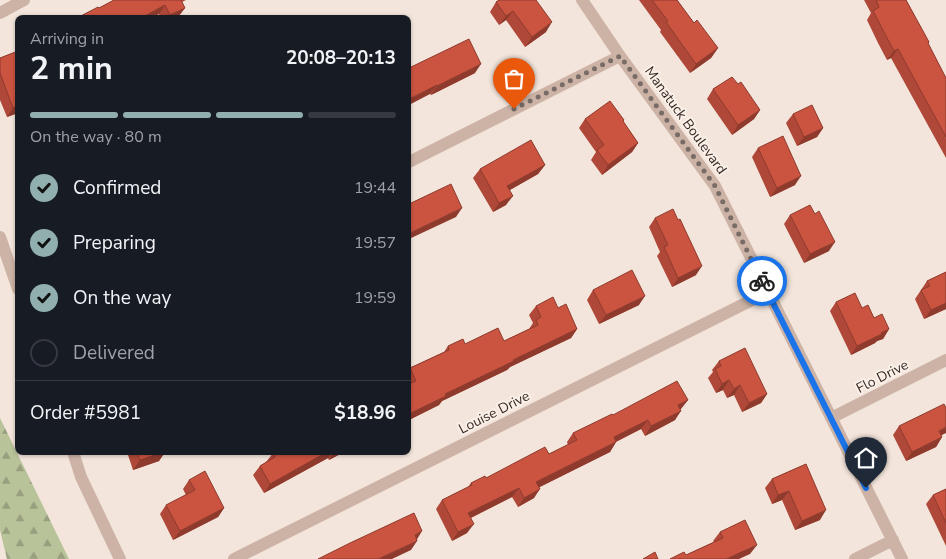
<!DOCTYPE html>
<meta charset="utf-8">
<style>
body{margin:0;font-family:"Nunito Sans",sans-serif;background:#20242c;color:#f1f3f6;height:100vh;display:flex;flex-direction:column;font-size:19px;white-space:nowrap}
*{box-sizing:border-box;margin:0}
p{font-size:16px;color:#9ea1a6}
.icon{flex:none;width:28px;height:28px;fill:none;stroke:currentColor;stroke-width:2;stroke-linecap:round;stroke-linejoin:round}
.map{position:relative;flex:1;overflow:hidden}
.panel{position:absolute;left:15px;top:15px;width:396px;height:440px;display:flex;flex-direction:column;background:#171b24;border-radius:8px;box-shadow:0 1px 4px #0004}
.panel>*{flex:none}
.pin{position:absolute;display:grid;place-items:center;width:42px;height:42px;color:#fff;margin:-51px -21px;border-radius:50% 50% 50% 0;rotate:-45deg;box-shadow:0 0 5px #0007}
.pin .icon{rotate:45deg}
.courier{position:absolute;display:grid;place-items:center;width:50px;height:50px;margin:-25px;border:4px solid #1a73e8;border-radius:50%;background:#fff;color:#222;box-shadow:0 1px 6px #0007}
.summary em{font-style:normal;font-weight:700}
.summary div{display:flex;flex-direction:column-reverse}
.summary{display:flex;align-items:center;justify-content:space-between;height:85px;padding:0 15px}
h1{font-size:32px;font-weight:700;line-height:38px}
.bar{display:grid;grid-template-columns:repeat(4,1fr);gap:8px 5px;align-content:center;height:60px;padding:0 15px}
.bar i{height:6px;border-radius:4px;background:#363941}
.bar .on{background:#91afaf}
.bar p{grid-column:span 4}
.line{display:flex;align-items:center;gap:12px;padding:0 15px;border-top:1px solid #363941}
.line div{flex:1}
ol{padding:0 15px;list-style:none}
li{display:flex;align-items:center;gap:15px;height:55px}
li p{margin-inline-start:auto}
li .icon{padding:5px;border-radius:50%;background:#91afaf;color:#111;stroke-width:4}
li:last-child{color:#9ea1a6}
li i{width:28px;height:28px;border:2px solid #363941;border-radius:50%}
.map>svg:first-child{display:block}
</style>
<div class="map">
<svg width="946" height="559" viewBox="0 0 946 559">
<defs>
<pattern id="forest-firs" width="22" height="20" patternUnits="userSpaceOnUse" patternTransform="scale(1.25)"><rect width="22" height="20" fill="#b9c39a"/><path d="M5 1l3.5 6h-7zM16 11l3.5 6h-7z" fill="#979f7e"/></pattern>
</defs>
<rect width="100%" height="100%" fill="#f3e5db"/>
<path fill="url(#forest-firs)" d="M0,418L69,559H7L0,530Z"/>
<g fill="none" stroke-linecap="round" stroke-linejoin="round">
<path stroke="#ccb3a6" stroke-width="12" d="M582,0L620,56L715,186L902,559
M0,13L24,0
M409,162L620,56
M0,237L18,289
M831,418L946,360
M73,452L81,477L120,559
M234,559L768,292
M855,559L893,540"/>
</g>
<path fill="#af4838" d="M114,0H186L182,2L185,8L178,17L177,18H160L159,14L99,8Z
M499,0L546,32L525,47L506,20L499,25L490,12L496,2Z
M639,0H677L694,23L718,48L711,58L690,73L660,32L661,30Z
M864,0H906L929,42L928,44L946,78V158L891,58L887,60L878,43L867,20L871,13Z
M18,51V113L7,117L0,100V58Z
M409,68L475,73L431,95Z
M738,84L760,110L754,119L732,135L707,99L713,89Z
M793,114L823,128L817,137L797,146L786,123Z
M585,119L624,120L623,122L638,143L632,152L602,175L591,160L596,152L579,128Z
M758,148L795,185L770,197L752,157Z
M545,165L538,174L510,190L506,205L493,212L473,178L480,169Z
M790,215L829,251L804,263L784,224Z
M655,218L696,275L672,287L657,256L660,252L649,227Z
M946,272V309L924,319L915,299L927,281Z
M593,290L639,305L599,324L587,300Z
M836,302L862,308L889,329L883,339L877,341L875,343L851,355L830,311Z
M536,306L558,308L577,329L571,338L510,367L507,370L442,401L439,405L409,420V370L410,368L444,352L448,346L465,344L504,341L529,329L533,323L529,315Z
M719,361L767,394L761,403L742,412L734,395L727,398L723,390L716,393L708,378L713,372L712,370Z
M688,400L680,409L675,420L645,436L641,429L616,442L610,452L539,487L534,498L518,507L512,497L471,518L467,533L452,541L436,509L442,500L468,487L471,483L486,478L549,454L568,445L567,442L573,433L613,415Z
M899,426L942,437L936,447L906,461L893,435Z
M127,452H165L159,461L133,470Z
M274,452H344L329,460L328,458L264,493L253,475L260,466L266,462Z
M806,464L820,520L795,530L782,500L772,504L765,488L772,479Z
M189,480L224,508L218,517L173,540L160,514L166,505L186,495L183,489Z
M946,489V546L926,504L933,495Z
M720,532L750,554L686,555L714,542L713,541Z"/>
<path fill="#8e3b2e" d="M165,5L159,14L152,18H141Z
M185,8L178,17L169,18L170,15Z
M513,11L506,20L499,25L506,16Z
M552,22L546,32L525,47L532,37Z
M718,48L711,58L690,73L696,64Z
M898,49L891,58L887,60L894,51Z
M481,64L475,73L431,95L437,86Z
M437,85L430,94L409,105V99Z
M18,106V113L7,117L13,108Z
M760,110L754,119L732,135L738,125Z
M823,128L817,137L797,146L804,137Z
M638,143L632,152L602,175L608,165Z
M545,165L538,174L501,195L507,186Z
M801,176L795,185L770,197L777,188Z
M513,196L506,205L493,212L499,203Z
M462,208L456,217L409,239V234L410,233Z
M835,242L829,251L804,263L810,254Z
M702,266L696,275L672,287L678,278Z
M645,296L639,305L599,324L606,315Z
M946,303V309L924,319L931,310Z
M577,329L571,338L510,367L507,370L442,401L439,405L409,420V414L445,394L513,360Z
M889,329L883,339L877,341L875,343L851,355L857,346Z
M729,380L723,390L716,393L722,384Z
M740,385L734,395L727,398L734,389Z
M767,394L761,403L742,412L749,403Z
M688,400L681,409L671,414L678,405Z
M681,411L675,420L645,436L651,426Z
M648,420L641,429L607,446L614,437Z
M946,427V433L932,440L939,431Z
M942,437L936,447L906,461L912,452Z
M616,442L610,452L530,492L536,482Z
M165,452L159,461L133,470L140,460Z
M327,452H332L328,458L264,493L270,484Z
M334,452H344L329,460Z
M519,488L512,497L462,522L468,513Z
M540,489L534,498L518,507L524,498Z
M789,491L782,500L772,504L778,495Z
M224,508L218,517L173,540L180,531Z
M826,510L820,520L795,530L802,521Z
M474,524L467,533L452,541L458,532Z
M422,531L416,541L415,535Z
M417,541L411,550L392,559H378Z
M757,545L750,554L739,559H726Z"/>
<path fill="#cb5441" stroke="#8e3b2e" d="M114,0H181L185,8L170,15L165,5L141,18H77L98,7L99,8Z
M499,0H536L552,22L532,37L513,11L506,16L496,2Z
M652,0H677L694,23L697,20L718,48L696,64L666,22L668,21Z
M876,0H906L929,42L928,43L946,78V137L898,49L894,51L885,34L873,11L879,7Z
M469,39L481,64L437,86V85L409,99V68Z
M18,51V106L13,108L0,73V58Z
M732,77L738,84L741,82L760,110L738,125L713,89Z
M610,101L624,120L623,121L638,143L608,165L597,150L604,145L585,119Z
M812,105L823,128L804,137L793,114Z
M783,136L801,176L777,188L758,148Z
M531,140L545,165L507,186L513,196L499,203L480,169Z
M451,184L462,208L410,233L409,230V204Z
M810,205L815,214L819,211L835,242L810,254L790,215Z
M673,209L678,220L680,219L702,266L678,278L664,247L668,245L655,218Z
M632,270L645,296L606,315L593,290Z
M946,272V303L931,310L921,290L930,286L927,281Z
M855,293L862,308L868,305L874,318L882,314L889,329L881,333L882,334L857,346L836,302Z
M553,297L558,308L566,304L577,329L513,360L514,361L445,394L446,396L409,414V384L416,381L410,368L449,350L448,346L463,339L465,344L498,328L504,341L538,325L536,320L541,317L536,306Z
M745,348L767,394L749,403L740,385L734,389L729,380L722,384L715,369L721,366L719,361Z
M677,381L688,400L678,405L681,411L651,426L648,420L614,437L616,442L536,482L540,489L524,498L519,488L468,513L474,524L458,532L442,500L472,485L471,483L485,476L486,478L545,447L549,454L577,440L573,433L612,414L613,415Z
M944,404L946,408V427L939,431L942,437L912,452L899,426Z
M137,452H164L140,460Z
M274,452H327L270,484L260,466L275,457L273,453Z
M806,464L826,510L802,521L789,491L778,495L772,479Z
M205,471L224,508L180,531L166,505L195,490L189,480Z
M946,489V523L933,495Z
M414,513L422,531L415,535L417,541L378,559H318L350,543Z
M745,520L757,545L726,559H670L684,552L686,555L723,538L720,532Z
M655,552L658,559H643Z"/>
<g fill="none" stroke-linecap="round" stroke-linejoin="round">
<path stroke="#796c67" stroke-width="5" stroke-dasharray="0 9" d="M514,109L620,56L715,186L762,281"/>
<path stroke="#1a73e8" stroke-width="6" d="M762,281L866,488"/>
</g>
<g text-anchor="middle" stroke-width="4" stroke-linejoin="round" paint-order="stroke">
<g font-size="14" fill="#372b28" stroke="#faf0e8">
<text transform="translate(686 120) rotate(54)" y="5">Manatuck Boulevard</text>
<text transform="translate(882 376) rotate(-27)" y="5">Flo Drive</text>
<text transform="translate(494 412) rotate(-27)" y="5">Louise Drive</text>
</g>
</g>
</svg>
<div class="pin" style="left:514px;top:109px;background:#ea580c"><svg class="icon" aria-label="bag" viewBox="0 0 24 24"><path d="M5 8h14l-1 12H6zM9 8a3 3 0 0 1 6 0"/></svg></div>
<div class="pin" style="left:866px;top:488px;background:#1f2937"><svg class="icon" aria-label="home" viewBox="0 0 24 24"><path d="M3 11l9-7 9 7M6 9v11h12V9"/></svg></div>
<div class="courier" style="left:762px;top:281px"><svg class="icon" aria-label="bike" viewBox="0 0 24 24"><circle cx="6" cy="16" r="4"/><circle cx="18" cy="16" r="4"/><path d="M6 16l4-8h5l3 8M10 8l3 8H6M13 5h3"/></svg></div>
<section class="panel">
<div class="summary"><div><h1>2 min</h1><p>Arriving in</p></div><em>20:08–20:13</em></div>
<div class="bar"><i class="on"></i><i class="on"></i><i class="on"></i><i></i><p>On the way · 80 m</p></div>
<ol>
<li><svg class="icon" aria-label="check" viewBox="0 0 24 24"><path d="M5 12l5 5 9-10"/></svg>Confirmed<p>19:44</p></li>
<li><svg class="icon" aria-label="check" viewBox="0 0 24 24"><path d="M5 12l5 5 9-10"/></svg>Preparing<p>19:57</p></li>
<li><svg class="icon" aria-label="check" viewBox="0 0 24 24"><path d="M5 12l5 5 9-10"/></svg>On the way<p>19:59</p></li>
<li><i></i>Delivered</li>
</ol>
<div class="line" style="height:65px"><div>Order #5981</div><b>$18.96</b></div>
</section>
</div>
